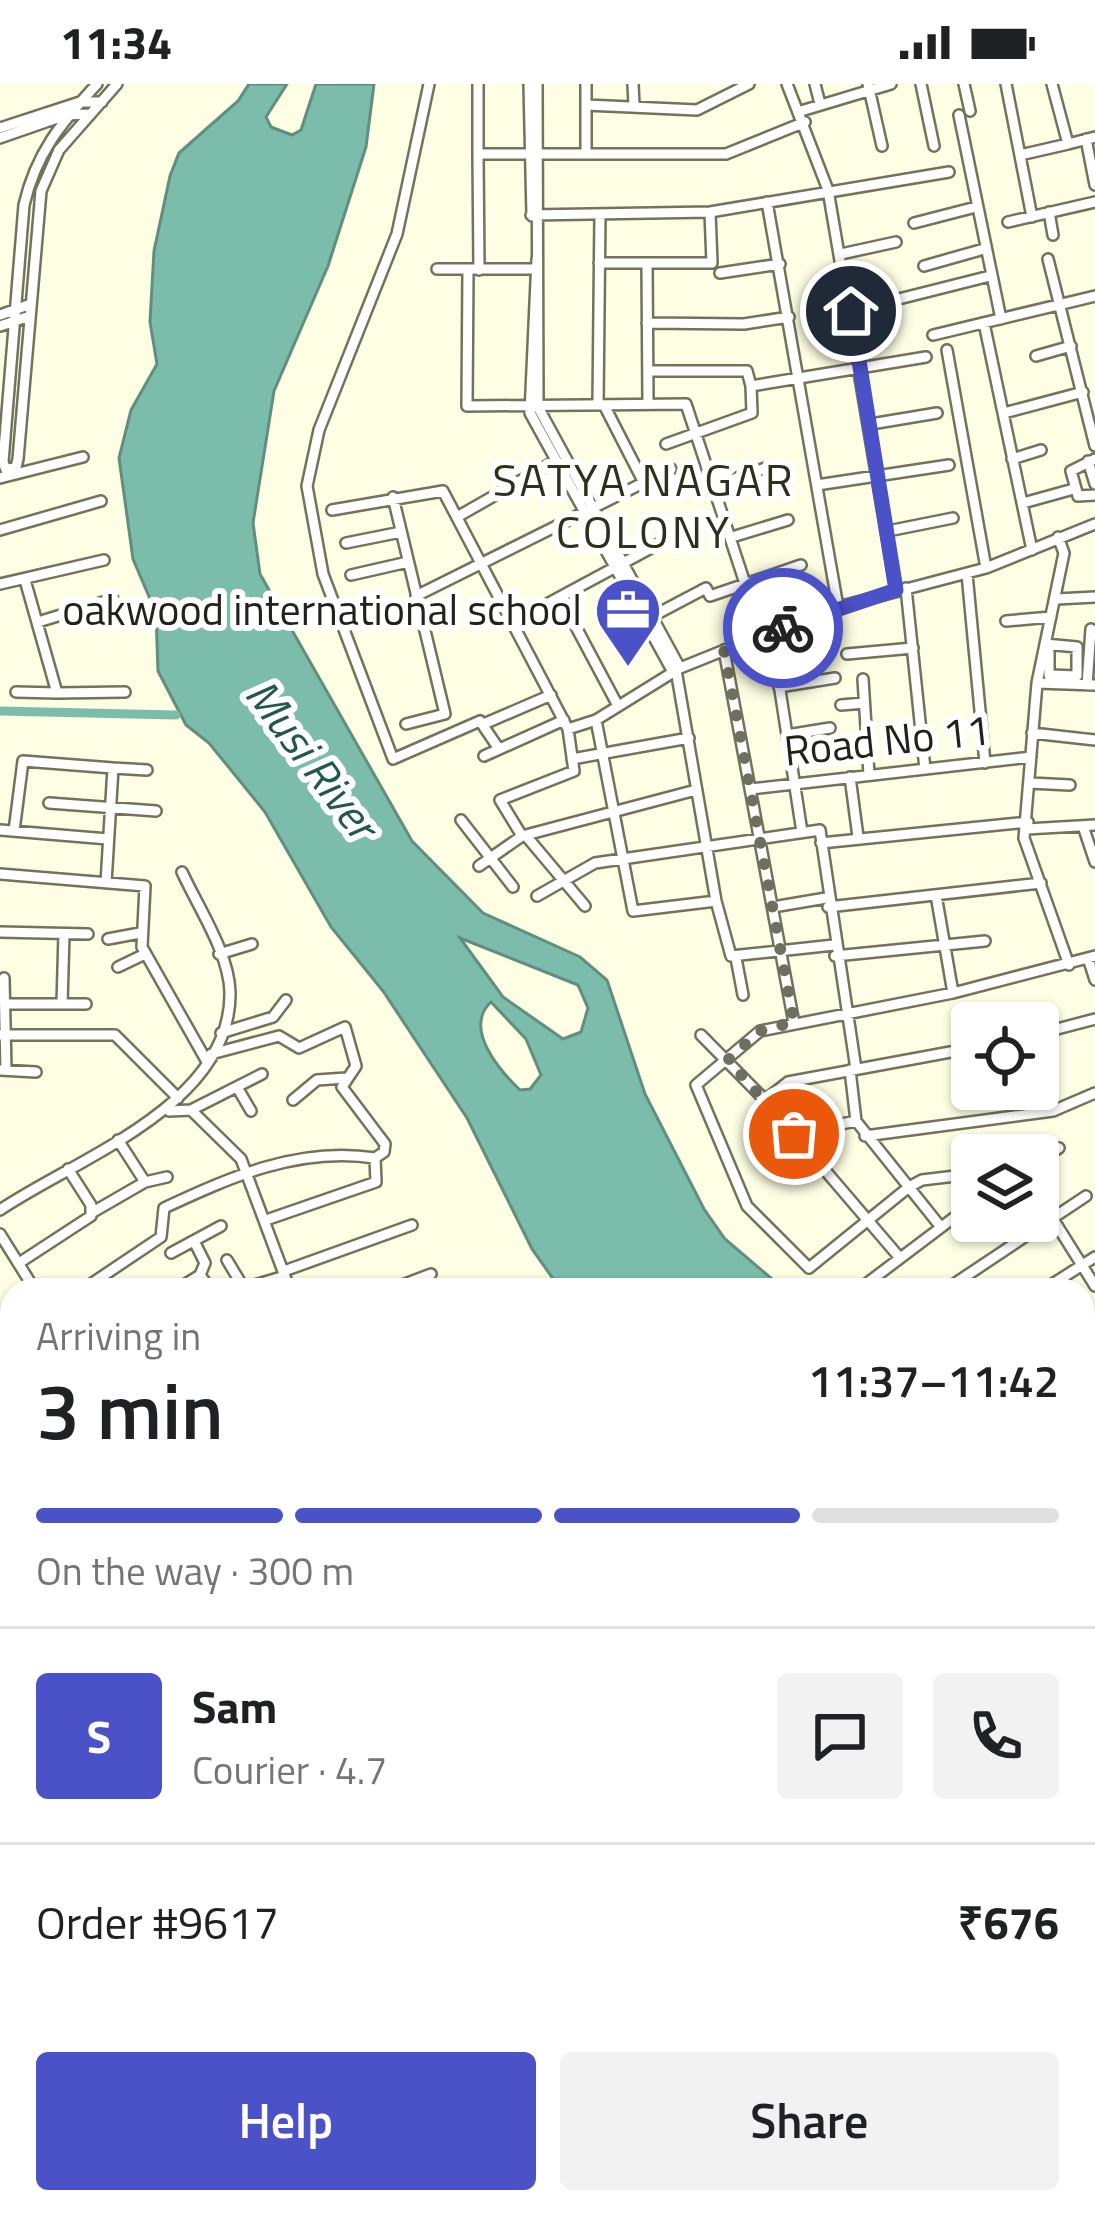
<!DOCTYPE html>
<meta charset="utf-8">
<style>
body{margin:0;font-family:"Titillium Web",sans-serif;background:#f2f2f2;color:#202124;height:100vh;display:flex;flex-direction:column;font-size:45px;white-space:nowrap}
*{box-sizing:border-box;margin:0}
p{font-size:39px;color:#757577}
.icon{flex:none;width:66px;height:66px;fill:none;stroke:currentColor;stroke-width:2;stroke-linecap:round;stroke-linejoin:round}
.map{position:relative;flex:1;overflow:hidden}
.sheet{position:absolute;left:0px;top:1194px;width:1095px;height:936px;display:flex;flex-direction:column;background:#fff;border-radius:36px 36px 0 0;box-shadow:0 3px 9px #0004}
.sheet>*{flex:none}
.tools{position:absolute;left:951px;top:918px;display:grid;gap:24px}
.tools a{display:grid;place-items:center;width:108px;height:108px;border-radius:12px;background:#fff;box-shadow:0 3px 9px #0004;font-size:60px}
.pin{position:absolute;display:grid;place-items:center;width:102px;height:102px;color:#fff;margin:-51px;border:6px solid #fff;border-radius:50%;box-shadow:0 3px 12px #0007}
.courier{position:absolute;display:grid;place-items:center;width:120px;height:120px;margin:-60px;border:9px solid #4b51c6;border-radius:50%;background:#fff;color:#222;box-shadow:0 3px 15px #0007}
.headline em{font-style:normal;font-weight:600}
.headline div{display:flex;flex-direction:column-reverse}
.headline{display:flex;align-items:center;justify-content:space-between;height:204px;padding:0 36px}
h1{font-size:78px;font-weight:600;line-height:90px}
.bar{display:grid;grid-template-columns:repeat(4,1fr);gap:18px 12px;align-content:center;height:144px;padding:0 36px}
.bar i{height:15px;border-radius:9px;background:#e0e0e0}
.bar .active{background:#4b51c6}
.bar p{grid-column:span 4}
.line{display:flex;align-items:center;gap:30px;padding:0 36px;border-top:3px solid #e0e0e0}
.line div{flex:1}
.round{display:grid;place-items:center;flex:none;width:126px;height:126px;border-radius:12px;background:#f2f2f2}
.primary-button{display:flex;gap:24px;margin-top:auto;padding:24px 36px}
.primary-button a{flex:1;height:138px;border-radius:12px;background:#4b51c6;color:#fff;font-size:48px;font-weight:600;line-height:138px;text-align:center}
.primary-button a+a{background:#f2f2f2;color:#202124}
.status{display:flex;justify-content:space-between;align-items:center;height:84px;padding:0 60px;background:#fff;direction:ltr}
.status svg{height:33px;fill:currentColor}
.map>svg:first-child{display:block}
</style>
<div class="status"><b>11:34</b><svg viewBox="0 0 49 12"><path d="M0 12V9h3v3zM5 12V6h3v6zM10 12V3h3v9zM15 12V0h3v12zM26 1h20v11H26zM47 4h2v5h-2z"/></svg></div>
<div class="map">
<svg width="1095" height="2130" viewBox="0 0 1095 2130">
<rect width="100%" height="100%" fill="#fdfee3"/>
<path fill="#7bbdaa" stroke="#618e7e" stroke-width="3" fill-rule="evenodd" d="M249,0H287L266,33L271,43L292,51L301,46L316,0H374L366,63L328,182L274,307L253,439L260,490L412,757L483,829L580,873L607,896L645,1010L704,1125L725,1155L785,1206H561L532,1165L467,1034L383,907L331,843L265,728L209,659L186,641L158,587L156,529L133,475L119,374L131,326L157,280L150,238L154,167L170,92L179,69L238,17ZM460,854L578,901L588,924L581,948L563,955L503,913ZM491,918L526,955L541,991L530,1005L520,1006C499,986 463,944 491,918Z
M1083,1418L1095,1425V1618L1083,1613Z
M1083,1707L1095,1713V1759L1083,1837Z
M578,2118H1041L1039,2130H602Z"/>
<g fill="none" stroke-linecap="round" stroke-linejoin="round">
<path stroke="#7bbdaa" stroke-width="9" d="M0,627L176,631"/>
<defs>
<path id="minor" d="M97,0C61,39 36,69 24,121L3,378L6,386L16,383L18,375L41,107L59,66L117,0
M429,0L397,150L319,346L307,402L323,490L393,675L480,637L499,665
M529,0L532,132
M537,0L538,323L680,584
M586,0V70
M633,0L634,21
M787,0L828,106L896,506
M815,0L820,20
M868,0L882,62
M921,0L934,62
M964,0L970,27
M1006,0L1032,133
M1052,0L1068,60L1095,53
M586,21L697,26L749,0
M801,27L891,0
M959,31L1001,235
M0,44L80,18H102
M0,54L66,31L89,30
M1086,55L1095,101
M478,70V0
M1020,71L1068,60
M767,118L838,523
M1049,128L1053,151
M531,131L710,128L949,88
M1008,138L1095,118
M914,139L976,123
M841,170L896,158
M537,175L530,329L673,588
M1048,175L1095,362
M599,179H712L710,128
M647,179L648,320
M924,182L984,165
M437,185H533
M468,186L467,322L686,320L762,551
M479,186L478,70H726L805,38
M720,189L780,180
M851,227L990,192
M0,231L31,220
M647,239L744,240L789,233
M984,239L1032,466
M0,242L30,232
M933,251L1095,212
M947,266L986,484
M1036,272L1071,262
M648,287H747L751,302L926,273
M598,320L600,130
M604,321L643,397
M1004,329L1083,308
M871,340L937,329
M666,360L752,329L751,302
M1012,375L1041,366
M1095,375L1071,387L1078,412L1095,411
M1088,377L1095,400
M0,394L83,373
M817,401L949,381
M714,402L771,382
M393,413L445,630L406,640
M1023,419L1070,406
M332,426L443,407L568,645L574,687L500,716L522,752
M457,433L555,377
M0,446L101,417
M888,447L953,434
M732,453L788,436
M1058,453L1064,469L1037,599L1024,754L1069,881
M346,459L401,448
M967,490L985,679
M351,491L408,478
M25,496L57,609L125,608
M0,500L104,476
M906,504L925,685
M416,512L671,385
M1057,515L1095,513
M651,533L706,504L710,512L801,481
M516,537L560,513
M1006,537L1051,533
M38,538L113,515
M771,548L802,748
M1045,560L1077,563V592L1049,591V568
M724,566L794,939
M847,570L913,564
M676,586L716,817L731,872L834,861
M863,595L869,691
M1037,599L1095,601
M1087,601L1091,545
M779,603L835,594
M16,608L57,609
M617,620L560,513L690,443
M841,621L864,619
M596,636L633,827L716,817
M486,639L551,611
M568,645L596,636L680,584L762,551L838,523L986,484L1095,440
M1032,649L1095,656
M787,651L830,644
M484,672L564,636
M572,675L689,654
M113,684L147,686
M850,693L858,753
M1030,699L1070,701
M751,705L1031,673
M49,719L156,727
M461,736L513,803
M1027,745L1095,741
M1084,745L1095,778
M0,746L108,755
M14,747L23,677L113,684L106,799
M527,753L585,822
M821,759L1028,738
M479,782L522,752L696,706
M0,790L145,802L142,863L206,976
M936,811L953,909
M537,812L595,779L820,746L856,985
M773,823L826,814
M828,823L1041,799
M0,848L88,850
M64,850L62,920H86
M108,855L140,849
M219,870L252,860
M835,872L985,857
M736,874L743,911
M1088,874L1095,896
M118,883L145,870
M4,894L6,986
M5,920H62
M221,949L273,933L286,916
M1038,950L1095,935
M0,951H115L178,1014
M701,951L765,1016L900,1174
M211,970L279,952L299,964L345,943L356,982L342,1003L385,1060L384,1068L375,1074
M0,986L36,988
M850,986L856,1037L940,1142
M237,1003L251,1027
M293,1016L317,996L346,994
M765,1016L788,998L972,964
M191,1026L262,990
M169,1027L191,1026L241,1075L290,1206
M793,1050L856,1037
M865,1052L1053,1027L1095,1009
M118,1056L145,1098
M1038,1077L1059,1064
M972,1090L922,1096L909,1103L809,1184L747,1122L696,1001L760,947L953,909L1095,872
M1038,1111L1095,1202
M0,1126C77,1074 232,1021 230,908C229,869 198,823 182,788
M93,1128L145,1098L167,1093
M266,1136L376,1098L375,1074
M0,1150L35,1206
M194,1157L205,1179L200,1191L211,1206
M171,1169L221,1142
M227,1176L245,1206
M19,1179L91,1132V1121L68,1085
M284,1187L412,1141
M862,1203L972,1120
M244,1204L285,1192
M82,1206L161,1153L164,1124C231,1093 299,1062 375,1074
M176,1206L200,1191
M389,1206L431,1190
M945,1206L1086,1112
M1043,1206L1095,1173
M0,1245L12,1264
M0,1294L12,1288
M0,1347L1,1337L12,1330
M0,1392L12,1384
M0,1498L12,1492
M0,1556L12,1551
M0,1613L12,1607
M0,1621L12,1637
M0,1717L12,1709
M0,1770L12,1763
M0,1825L12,1819
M0,1935L7,1982L3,2029
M161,2118L164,2130
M239,2118L252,2130
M314,2118L326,2130
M35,2130L74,2118
M368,2130L381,2118"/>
<path id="tertiary" d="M0,1682L12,1697
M448,2118L463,2130"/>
</defs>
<use href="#minor" stroke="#73735c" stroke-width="14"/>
<use href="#tertiary" stroke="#73735c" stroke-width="16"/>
<use href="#minor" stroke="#fff" stroke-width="9"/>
<use href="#tertiary" stroke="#fff" stroke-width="12"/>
</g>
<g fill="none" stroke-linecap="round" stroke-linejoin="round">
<path stroke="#6f6f60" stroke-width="12" stroke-dasharray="0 21.6" d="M783,544L724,566L794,938L760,947L728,976L794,1050"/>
<path stroke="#4b51c6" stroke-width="15" d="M783,544L896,506L851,227"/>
</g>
<defs>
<symbol id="office-pin" viewBox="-11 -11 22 30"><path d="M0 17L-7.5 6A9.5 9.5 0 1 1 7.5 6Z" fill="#4b51c6" stroke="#fff"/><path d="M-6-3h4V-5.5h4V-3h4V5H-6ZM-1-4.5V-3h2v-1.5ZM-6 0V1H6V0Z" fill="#fff"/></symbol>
</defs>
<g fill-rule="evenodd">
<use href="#office-pin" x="590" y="488" width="76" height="104"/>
</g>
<g text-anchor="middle" stroke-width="12" stroke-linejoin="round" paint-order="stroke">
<g font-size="42" fill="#232219" stroke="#fff" text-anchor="end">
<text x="582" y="541">oakwood international school</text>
</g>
<g font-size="42" fill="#232219" stroke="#fff">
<text transform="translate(887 656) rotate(-6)" y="15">Road No 11</text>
</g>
<g font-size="45" letter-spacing="3" fill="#302f1b" stroke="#fff">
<text x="644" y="412">SATYA NAGAR<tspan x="644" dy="52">COLONY</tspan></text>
</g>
<g font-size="45" font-style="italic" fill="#22584b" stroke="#fff">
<text transform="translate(312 675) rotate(53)" y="16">Musi River</text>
</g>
</g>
</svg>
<div class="tools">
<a><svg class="icon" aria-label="locate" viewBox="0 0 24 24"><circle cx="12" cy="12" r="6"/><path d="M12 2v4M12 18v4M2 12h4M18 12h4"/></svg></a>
<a><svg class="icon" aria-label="layers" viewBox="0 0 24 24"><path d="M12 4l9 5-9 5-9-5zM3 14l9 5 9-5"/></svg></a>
</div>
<div class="pin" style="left:794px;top:1050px;background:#ea580c"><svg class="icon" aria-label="bag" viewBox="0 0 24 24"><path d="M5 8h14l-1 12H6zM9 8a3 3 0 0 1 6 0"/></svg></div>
<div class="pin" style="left:851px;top:227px;background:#1f2937"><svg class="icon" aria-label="home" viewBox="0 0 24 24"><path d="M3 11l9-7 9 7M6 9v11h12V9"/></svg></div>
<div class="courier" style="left:783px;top:544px"><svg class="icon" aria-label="bike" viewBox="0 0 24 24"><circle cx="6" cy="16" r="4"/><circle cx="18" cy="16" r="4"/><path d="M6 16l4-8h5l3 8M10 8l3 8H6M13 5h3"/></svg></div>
<section class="sheet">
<div class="headline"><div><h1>3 min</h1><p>Arriving in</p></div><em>11:37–11:42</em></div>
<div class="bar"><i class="active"></i><i class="active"></i><i class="active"></i><i></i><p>On the way · 300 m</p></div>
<div class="line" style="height:216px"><b class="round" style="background:#4b51c6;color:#fff">S</b><div><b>Sam</b><p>Courier · 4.7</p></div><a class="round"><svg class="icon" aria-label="chat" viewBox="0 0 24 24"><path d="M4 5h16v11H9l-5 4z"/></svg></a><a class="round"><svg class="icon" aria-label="phone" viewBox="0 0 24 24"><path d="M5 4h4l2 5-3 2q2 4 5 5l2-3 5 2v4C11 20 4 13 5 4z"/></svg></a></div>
<div class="line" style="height:156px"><div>Order #9617</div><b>₹676</b></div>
<div class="primary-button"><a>Help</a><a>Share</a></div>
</section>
</div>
